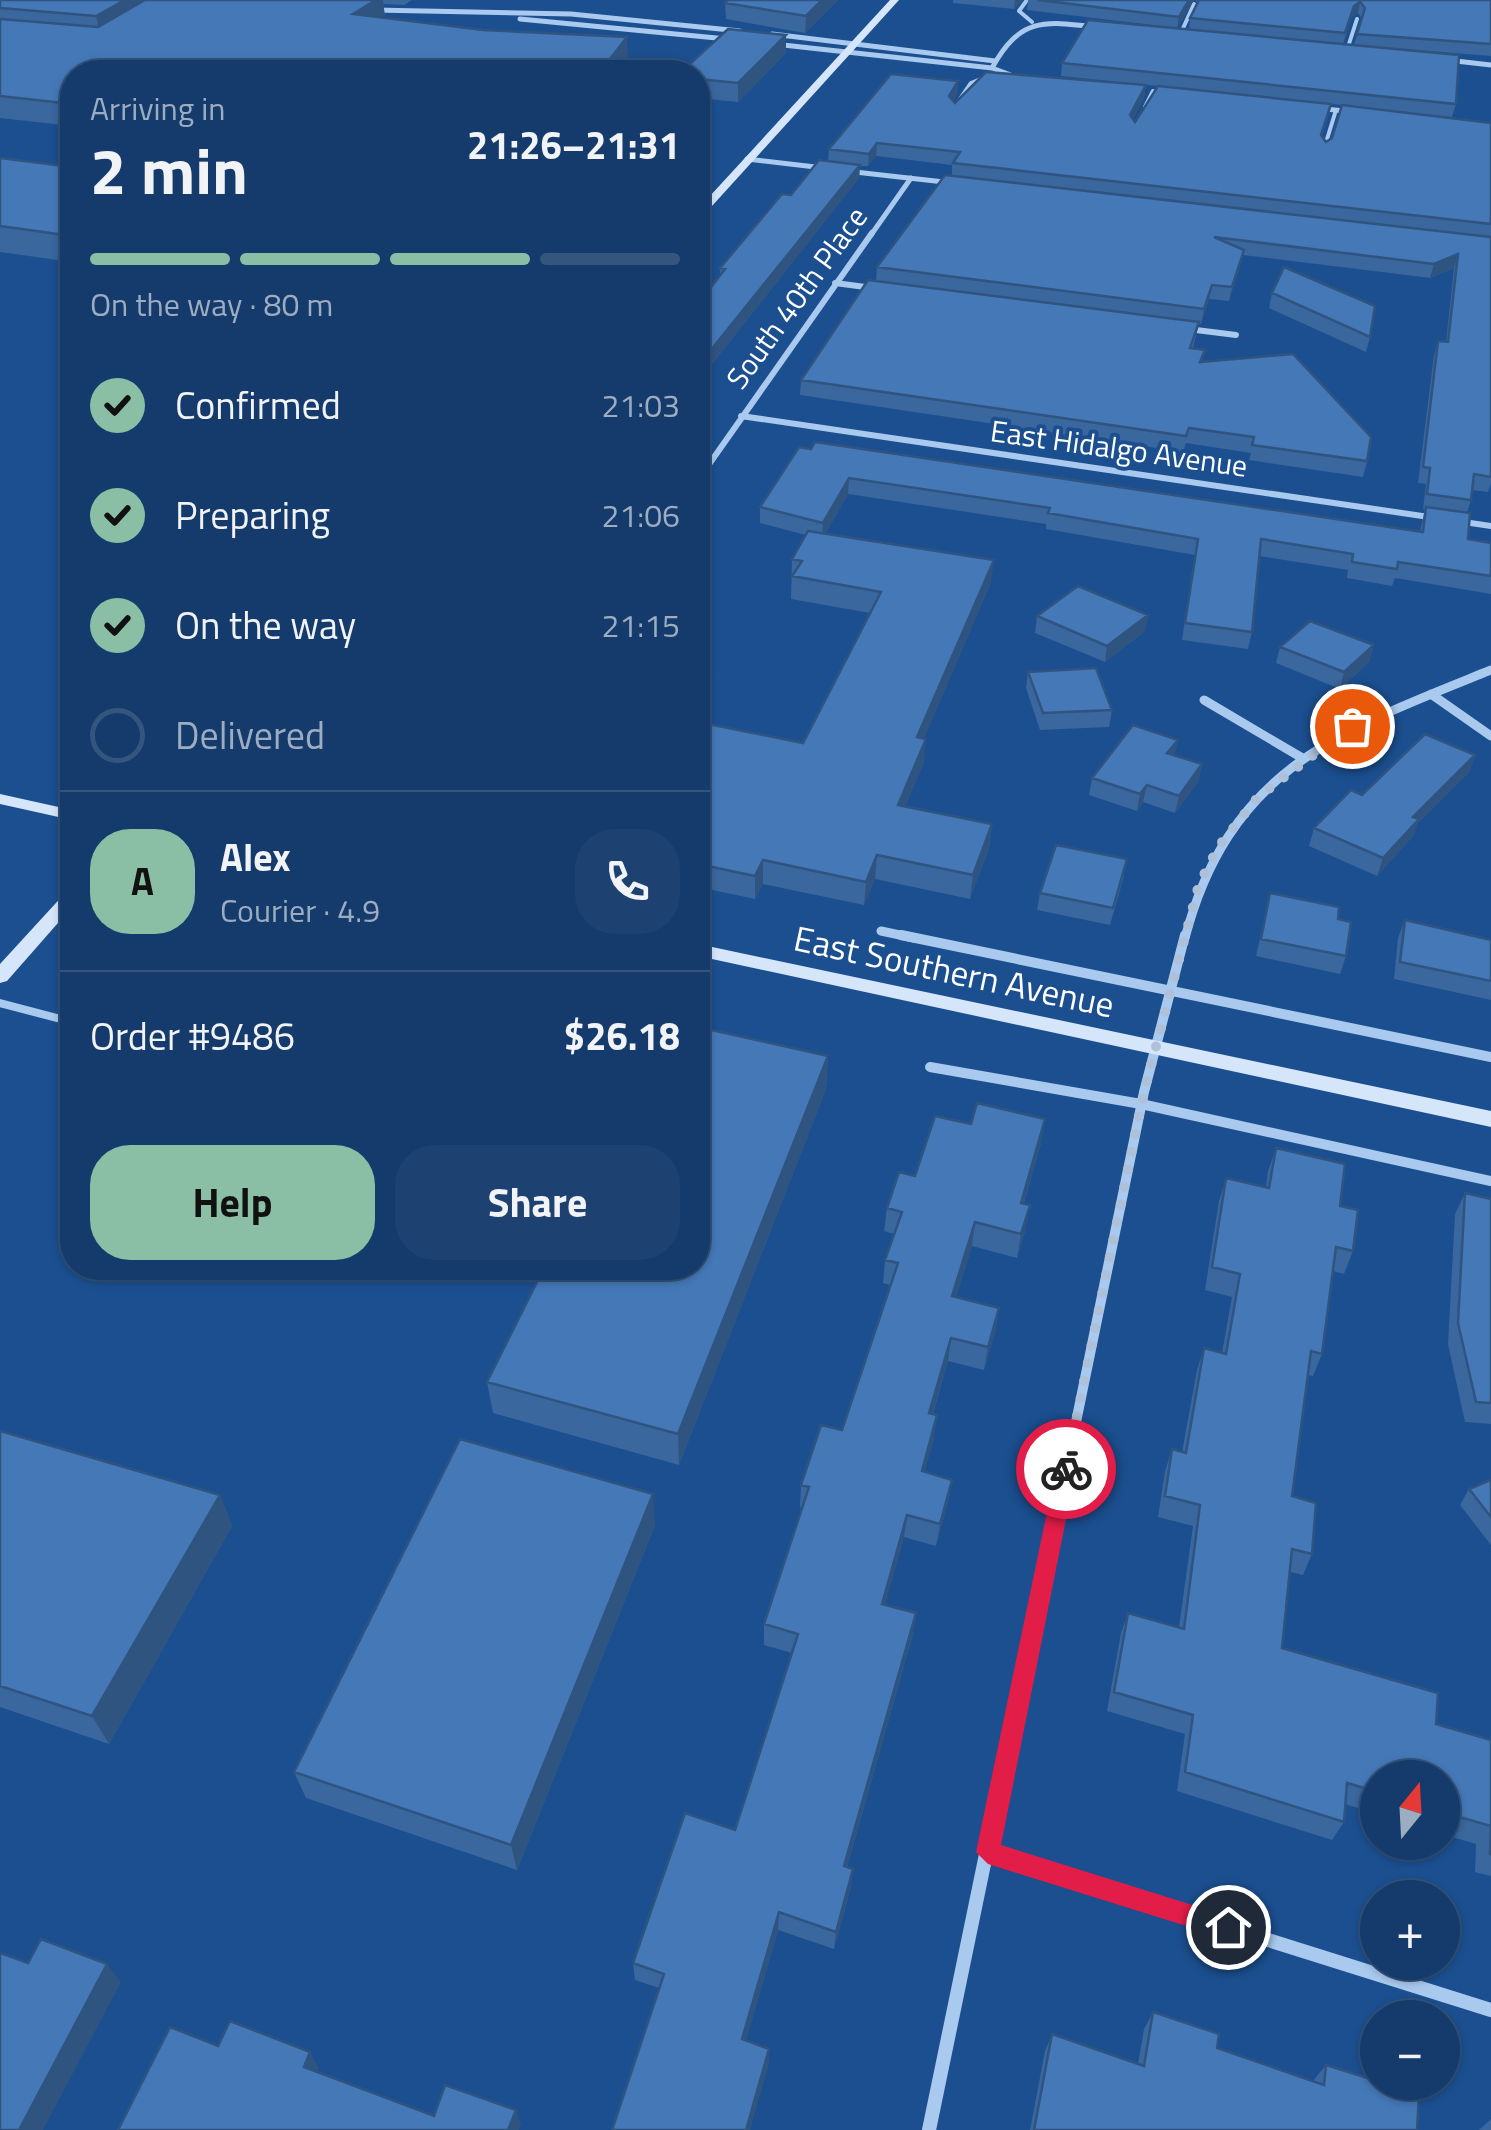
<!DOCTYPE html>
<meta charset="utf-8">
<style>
body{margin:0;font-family:"Titillium Web",sans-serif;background:#1d4271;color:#f1f3f6;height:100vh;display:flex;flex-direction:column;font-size:38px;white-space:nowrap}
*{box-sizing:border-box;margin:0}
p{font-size:32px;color:#9dadc1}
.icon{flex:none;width:55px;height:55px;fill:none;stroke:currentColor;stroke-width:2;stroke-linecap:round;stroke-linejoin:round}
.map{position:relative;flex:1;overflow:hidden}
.side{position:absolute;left:60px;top:60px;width:650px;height:1220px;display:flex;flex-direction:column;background:#143b6b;border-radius:40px;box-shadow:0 2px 8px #0004,0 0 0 2px #33557e}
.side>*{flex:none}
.needle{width:65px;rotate:18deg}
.fabs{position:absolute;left:1360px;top:1760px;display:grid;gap:20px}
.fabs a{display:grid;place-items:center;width:100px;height:100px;border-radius:50%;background:#143b6b;box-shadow:0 2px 8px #0004,0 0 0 2px #33557e;font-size:50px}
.pin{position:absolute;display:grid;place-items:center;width:85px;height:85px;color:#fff;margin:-42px;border:5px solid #fff;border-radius:50%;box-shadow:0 2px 10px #0007}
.courier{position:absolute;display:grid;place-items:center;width:100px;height:100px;margin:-50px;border:8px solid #e11d48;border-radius:50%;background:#fff;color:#222;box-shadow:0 2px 12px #0007}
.overview em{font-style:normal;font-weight:700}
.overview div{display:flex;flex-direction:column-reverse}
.overview{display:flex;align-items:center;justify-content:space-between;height:170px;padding:0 30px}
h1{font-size:65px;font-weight:700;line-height:75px}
.bar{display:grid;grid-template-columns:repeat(4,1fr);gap:15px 10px;align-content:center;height:120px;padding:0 30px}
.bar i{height:12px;border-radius:8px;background:#33557e}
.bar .selected{background:#8abfa5}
.bar p{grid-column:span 4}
.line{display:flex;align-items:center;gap:25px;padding:0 30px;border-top:2px solid #33557e}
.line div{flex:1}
.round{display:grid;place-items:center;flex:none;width:105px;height:105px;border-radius:40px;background:#1d4271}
ol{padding:0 30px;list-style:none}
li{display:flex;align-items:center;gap:30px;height:110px}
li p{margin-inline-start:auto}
li .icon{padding:10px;border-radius:50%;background:#8abfa5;color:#111;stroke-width:4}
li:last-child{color:#9dadc1}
li i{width:55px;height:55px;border:5px solid #33557e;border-radius:50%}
.cta{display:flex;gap:20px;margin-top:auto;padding:20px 30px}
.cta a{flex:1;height:115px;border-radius:40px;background:#8abfa5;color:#111;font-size:40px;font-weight:700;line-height:115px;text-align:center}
.cta a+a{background:#1d4271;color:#f1f3f6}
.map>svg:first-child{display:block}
</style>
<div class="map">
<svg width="1491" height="2130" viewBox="0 0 1491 2130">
<rect width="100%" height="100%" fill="#1b4f8f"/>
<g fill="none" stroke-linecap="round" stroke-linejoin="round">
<path stroke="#a9c9ee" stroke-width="4" d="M1027,0L1019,11L1032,22
M1180,35L1194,4
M1347,50L1357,19
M958,102L971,83L988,76
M1145,107L1153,91
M1324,149L1336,110"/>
<path stroke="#a9c9ee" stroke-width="6" d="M698,566L708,568L698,583"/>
<path stroke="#a9c9ee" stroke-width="8" d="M0,1003L72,1022"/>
<path stroke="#a9c9ee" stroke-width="5" d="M374,10L571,14L740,31
M520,19L727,39
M772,34L995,61
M774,44L992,68
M1447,60L1491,65
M1016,77L992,68C1020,17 1044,21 1097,27
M1316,108L1354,112
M747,159L824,168
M846,171L953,183
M871,235L911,178"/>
<path stroke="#a9c9ee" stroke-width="6" d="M835,283L873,288
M1188,329L1236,335
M741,416L1436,518
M705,497L698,480L872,233
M1457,521L1491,526"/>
<path stroke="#a9c9ee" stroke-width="9" d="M1431,694L1491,736
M1204,700L1304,759
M881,931L914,938
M1185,938C1230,767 1342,730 1491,670"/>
<path stroke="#a9c9ee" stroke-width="10" d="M901,935L1491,1057
M930,1067L1141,1104L1491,1181
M1069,1456L1144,1092L1185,935"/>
<path stroke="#a9c9ee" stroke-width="14" d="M988,1852L1491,2010
M929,2130L1069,1453"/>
<path fill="#d6e6fa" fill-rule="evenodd" d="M890,0H899L702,217L698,218V209Z
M0,794L72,810V820L0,804Z
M72,890V907L7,981L0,983V964L66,892Z
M698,944L1491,1111V1127L698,956Z"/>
</g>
<path fill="#3a679d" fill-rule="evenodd" d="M0,0H412L404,5L383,4L385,17L383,18L628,58L618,72H72V126L0,118Z
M728,0H838L805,33L726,19L725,3Z
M953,0H1023L1014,9L953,3Z
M1028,0H1194L1177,28L1027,10Z
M1196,0H1491V56L1364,46L1456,104L1452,117L1359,107L1491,123V483L1488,492L1472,490L1471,500L1467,513L1468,539L1491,543V594L1395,578L1392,586L1347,578L1348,570L1259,556L1252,632L1248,649L1182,640L1195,555L1046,529V524L848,494L825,534L991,582L924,738V762L905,807L992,824L989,848L970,899L875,879L864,905L763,884L755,899L698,887V722L803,743L870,613L791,599L792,559L806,535L760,523V507L799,447L1420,532L1425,509H1423L1426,484L1418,483L1434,355L1438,341L1446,342L1454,268L1430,278L1243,255L1229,301L1209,299L1201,324L1199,323L1193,348L1205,350L1202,362L1367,461L1363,477L1249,460L1251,453L1186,443L1183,452L800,395L801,380L876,281L877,267L952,175V165L876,156L868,166H860L859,178L698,382V304L720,276V268L791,195L828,161L829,149L958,81L957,94L953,101L955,103L1146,85L1144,97L1133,119L1135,122L1168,87L1061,76L1062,63L1189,30L1190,18L1197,3ZM1358,13L1362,19L1354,45L1343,44L1352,17ZM1331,104L1342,105L1332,138L1326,142L1322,136Z
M786,35V53L738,102L698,98V72Z
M0,158L72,167V262L0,252Z
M1272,293L1370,337L1366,352L1269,308Z
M1148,615L1145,631L1105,662L1035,633L1037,616Z
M1374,645L1369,662L1340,689L1276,663L1280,647Z
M1028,672L1112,710L1109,727L1040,730L1026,688Z
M1178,740L1174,755L1202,764L1198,782L1175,813L1143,802L1137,811L1089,795L1092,778Z
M1475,755L1469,772L1417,824L1413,836L1377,876L1309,846L1314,828L1362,795Z
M1124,876L1110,925L1037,910L1040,893Z
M1270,893L1338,919L1346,956L1340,974L1256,956Z
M1405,920L1491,940V1000L1394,979L1398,938Z
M828,1056L826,1089L679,1465L493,1413L487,1382Z
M1041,1143L1024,1203L1026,1228L1017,1258L972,1246L956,1297L999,1308L995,1332L984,1370L948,1361L933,1414L934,1438L924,1472L952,1480L948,1502L936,1546L904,1537L885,1604L913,1634L847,1867L851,1887L834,1949L778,1930L746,2040L769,2064L659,1988L635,1980L633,1963L735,1830L792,1653L764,1645V1624L802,1508L800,1507L801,1485L842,1430L890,1285L883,1283L885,1260L894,1234L884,1231L887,1208L915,1176Z
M1276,1148L1340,1206L1353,1251L1344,1274L1333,1271L1322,1354L1313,1376L1308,1375L1292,1496L1312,1554L1303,1575L1290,1572L1282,1648L1436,1724L1491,1740V1876L1475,1872L1476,1844L1442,1834V1778H1378V1814L1345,1804L1344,1822L1332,1840L1177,1791L1185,1734L1107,1711L1121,1633L1128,1613L1179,1627L1193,1526L1158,1517L1165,1471L1172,1449L1182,1452L1197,1370L1204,1348L1222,1353L1232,1297L1205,1290L1219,1201L1226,1178L1266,1187L1268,1171Z
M1465,1193L1491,1199V1424L1465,1422L1448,1344L1455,1214Z
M0,1431L220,1495L232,1526L109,1744L0,1707Z
M1491,1480V1545L1460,1505L1469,1489Z
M655,1525L517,1870L306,1798L294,1772Z
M1153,2012L1217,2048L1313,2081L1326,2065L1417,2130H1030L1045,2051L1052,2034L1138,2064L1144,2029Z
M1491,2119V2130H1479Z"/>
<path fill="#305480" d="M125,0H166L101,37L96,16Z
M376,0H383L385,17L356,35L353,14Z
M822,0H838L805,33L806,16Z
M1015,0H1023L1014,9Z
M1189,0H1194L1177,28L1179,17Z
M1360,2L1358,13L1352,17L1343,44L1354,6Z
M786,35V53L738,102V83Z
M627,37L628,58L618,72H600Z
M958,81L957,94L948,109L949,96Z
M1146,85L1144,97L1129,127L1130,115Z
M877,143L876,156L868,166L869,154Z
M860,165L859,178L698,382V366Z
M1244,250L1241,264L1229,301L1232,287Z
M1458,254L1454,268L1430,278L1434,264Z
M1212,285L1209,299L1201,324L1204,309Z
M849,478L848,494L822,539L823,523Z
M994,560L991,582L915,760L917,737Z
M1148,615L1145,631L1105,662L1107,646Z
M1374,645L1369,662L1340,689L1344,672Z
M711,673L712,696L698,722V698Z
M926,739L924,762L896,829L898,805Z
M1178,740L1174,757L1167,753Z
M1475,755L1469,772L1417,824L1413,836L1377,876L1383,858L1413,817Z
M1202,764L1198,782L1175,813L1179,796Z
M1147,785L1143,802L1137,811L1140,794Z
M992,824L989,848L970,899L973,875Z
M877,855L875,879L864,905L866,882Z
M763,860V884L755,899V876Z
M828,1056L826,1089L679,1465L678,1434Z
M1045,1119L1041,1143L1017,1226L1021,1203Z
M1030,1205L1026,1228L1017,1258L1021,1234Z
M975,1222L972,1246L949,1320L952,1296Z
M999,1308L995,1332L984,1370L988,1347Z
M951,1338L948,1361L926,1436L929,1413Z
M937,1415L934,1438L919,1494L922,1471Z
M952,1480L948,1502L936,1546L940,1524Z
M653,1494L655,1525L517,1870L511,1845Z
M220,1495L232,1526L109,1744L92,1716Z
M907,1515L904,1537L880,1625L882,1604Z
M916,1613L913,1634L842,1884L844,1866Z
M853,1869L851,1887L834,1949L836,1932Z
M779,1912L778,1930L742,2054V2039Z
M107,1964L121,1982L43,2130H19Z
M769,2049V2064L750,2130H746Z
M310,2052L319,2068L313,2082L304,2067Z
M516,2110L521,2125L519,2130H508Z"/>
<path fill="#4478b7" stroke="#305480" stroke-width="2.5" d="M0,0H125L96,16L0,8Z
M145,0H376L353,14L483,30L627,37L600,72H72V104L0,96V19L98,27Z
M728,0H822L806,16L725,3Z
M1038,0H1189L1179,17Z
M1199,0H1491V44L1357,34L1365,8L1360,2L1354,6L1345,33L1190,18Z
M1088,20L1459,55L1456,104L1062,63Z
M728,29L786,35L738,83L698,79V72H681Z
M986,72L1146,85L1130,115L1135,122L1158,86L1331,104L1321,135L1326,142L1332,138L1342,105L1491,123V224L953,163L960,152L877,143L869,154L829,149L891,74L958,81L949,96L955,103Z
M0,158L72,167V236L0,226Z
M819,160L860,165L698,366V304L725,269L720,268L782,194L791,195Z
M945,175L1491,237V477L1474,474L1471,500L1427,494L1430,468L1423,467L1438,341L1448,342L1458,254L1434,264L1214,237L1244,250L1232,287L1212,285L1204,309L877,267Z
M1284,267L1375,306L1370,337L1272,293Z
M868,280L1199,322L1190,348L1205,350L1200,362L1293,354L1371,437L1367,461L1252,445L1254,437L1189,428L1186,436L801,380Z
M815,442L1423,532L1426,507L1470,513L1468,539L1491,543V576L1398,562L1397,569L1352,562L1353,554L1261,539L1252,632L1185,623L1198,539L1048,513L1050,508L849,478L823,523L760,507L799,447L811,449Z
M808,531L994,560L917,737L926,739L898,805L992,824L973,875L877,855L866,882L763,860L755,876L698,864V722L803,743L881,592L792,576L802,561L792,559Z
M1078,586L1148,615L1107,646L1037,616Z
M1310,621L1374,645L1344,672L1280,647Z
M1096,668L1112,710L1043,713L1028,672Z
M698,670L711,673L698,698Z
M1133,725L1178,740L1167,753L1202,764L1179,796L1147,785L1140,794L1092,778Z
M1425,734L1475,755L1413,817L1419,819L1383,858L1314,828L1351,790L1362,795Z
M1056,845L1127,859L1113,908L1040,893Z
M1270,893L1339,907L1338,919L1351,922L1346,956L1261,939Z
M1405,920L1491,940V981L1400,962Z
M698,1027L828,1056L678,1434L487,1382L544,1268H698Z
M977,1103L1045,1119L1021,1203L1030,1205L1021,1234L975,1222L952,1296L999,1308L988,1347L951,1338L929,1413L937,1415L922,1471L952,1480L940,1524L907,1515L882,1604L916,1613L844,1866L853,1869L836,1932L779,1912L742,2039L769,2049L746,2130H612L664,1974L633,1963L685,1813L735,1830L798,1634L764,1624L809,1487L801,1485L821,1425L842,1430L898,1263L885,1260L902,1212L887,1208L899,1172L915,1176L935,1116L971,1124Z
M1276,1148L1345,1164L1340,1206L1358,1210L1353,1251L1336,1247L1322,1354L1311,1351L1292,1496L1316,1503L1312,1554L1292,1549L1282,1648L1438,1693L1436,1724L1491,1740V1854H1490L1491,1826L1442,1812V1778H1378V1792L1347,1783L1344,1822L1185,1772L1193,1715L1114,1692L1128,1613L1184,1629L1200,1505L1165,1496L1172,1449L1186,1453L1204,1348L1226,1354L1240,1274L1212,1267L1226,1178L1269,1188Z
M1465,1193L1491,1199V1403L1476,1402L1458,1323Z
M0,1431L220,1495L92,1716L0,1686Z
M460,1439L653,1494L511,1845L294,1772Z
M1491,1480V1517L1469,1489Z
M41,1939L107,1964L19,2130H0V1953L28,1963Z
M1153,2012L1219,2034L1217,2048L1324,2085L1326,2065L1419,2094L1417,2130H1034L1052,2034L1144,2066Z
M230,2021L310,2052L304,2067L434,2116L445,2085L516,2110L508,2130H118L170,2027L218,2046Z"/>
<path fill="#e11d48" d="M1066,1460L1076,1469L1001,1845L1237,1919V1936L1228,1939L988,1864L976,1852L1056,1469Z"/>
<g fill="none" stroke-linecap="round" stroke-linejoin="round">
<path stroke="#afc1d8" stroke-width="10" stroke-dasharray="0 18" d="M1066,1469L1144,1092L1199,884L1219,846L1258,797L1352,726"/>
</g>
<g text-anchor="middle" stroke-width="8" stroke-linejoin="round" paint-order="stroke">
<g font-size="30" fill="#fff" stroke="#1b4f8f">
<text transform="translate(797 298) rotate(-54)" y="10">South 40th Place</text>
<text transform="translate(1119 449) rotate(8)" y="10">East Hidalgo Avenue</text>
</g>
<g font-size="35" fill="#fff" stroke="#1b4f8f">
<text transform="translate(954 972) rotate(12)" y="12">East Southern Avenue</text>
</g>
</g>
</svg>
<div class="fabs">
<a><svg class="needle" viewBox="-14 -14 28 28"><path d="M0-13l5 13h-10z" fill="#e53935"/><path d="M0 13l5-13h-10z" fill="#9dadc1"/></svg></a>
<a>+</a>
<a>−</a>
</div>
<div class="pin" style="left:1352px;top:726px;background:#ea580c"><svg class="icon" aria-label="bag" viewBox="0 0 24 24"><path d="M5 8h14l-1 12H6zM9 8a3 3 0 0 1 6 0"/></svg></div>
<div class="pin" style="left:1228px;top:1927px;background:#1f2937"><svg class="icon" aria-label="home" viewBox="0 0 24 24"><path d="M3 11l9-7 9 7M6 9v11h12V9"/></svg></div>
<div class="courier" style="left:1066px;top:1469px"><svg class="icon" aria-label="bike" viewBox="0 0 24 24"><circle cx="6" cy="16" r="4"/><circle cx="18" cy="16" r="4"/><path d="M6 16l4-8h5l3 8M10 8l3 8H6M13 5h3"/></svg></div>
<section class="side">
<div class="overview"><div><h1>2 min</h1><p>Arriving in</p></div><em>21:26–21:31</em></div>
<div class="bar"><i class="selected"></i><i class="selected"></i><i class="selected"></i><i></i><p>On the way · 80 m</p></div>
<ol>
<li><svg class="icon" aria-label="check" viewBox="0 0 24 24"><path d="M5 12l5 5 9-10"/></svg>Confirmed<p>21:03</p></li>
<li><svg class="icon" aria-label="check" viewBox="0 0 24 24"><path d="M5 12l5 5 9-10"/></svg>Preparing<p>21:06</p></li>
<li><svg class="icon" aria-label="check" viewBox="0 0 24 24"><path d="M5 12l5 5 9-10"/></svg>On the way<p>21:15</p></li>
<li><i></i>Delivered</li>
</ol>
<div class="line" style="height:180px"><b class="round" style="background:#8abfa5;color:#111">A</b><div><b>Alex</b><p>Courier · 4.9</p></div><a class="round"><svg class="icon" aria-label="phone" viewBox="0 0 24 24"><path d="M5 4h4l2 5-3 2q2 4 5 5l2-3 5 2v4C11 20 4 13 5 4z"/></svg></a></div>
<div class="line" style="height:130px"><div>Order #9486</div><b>$26.18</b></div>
<div class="cta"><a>Help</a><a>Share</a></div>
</section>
</div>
